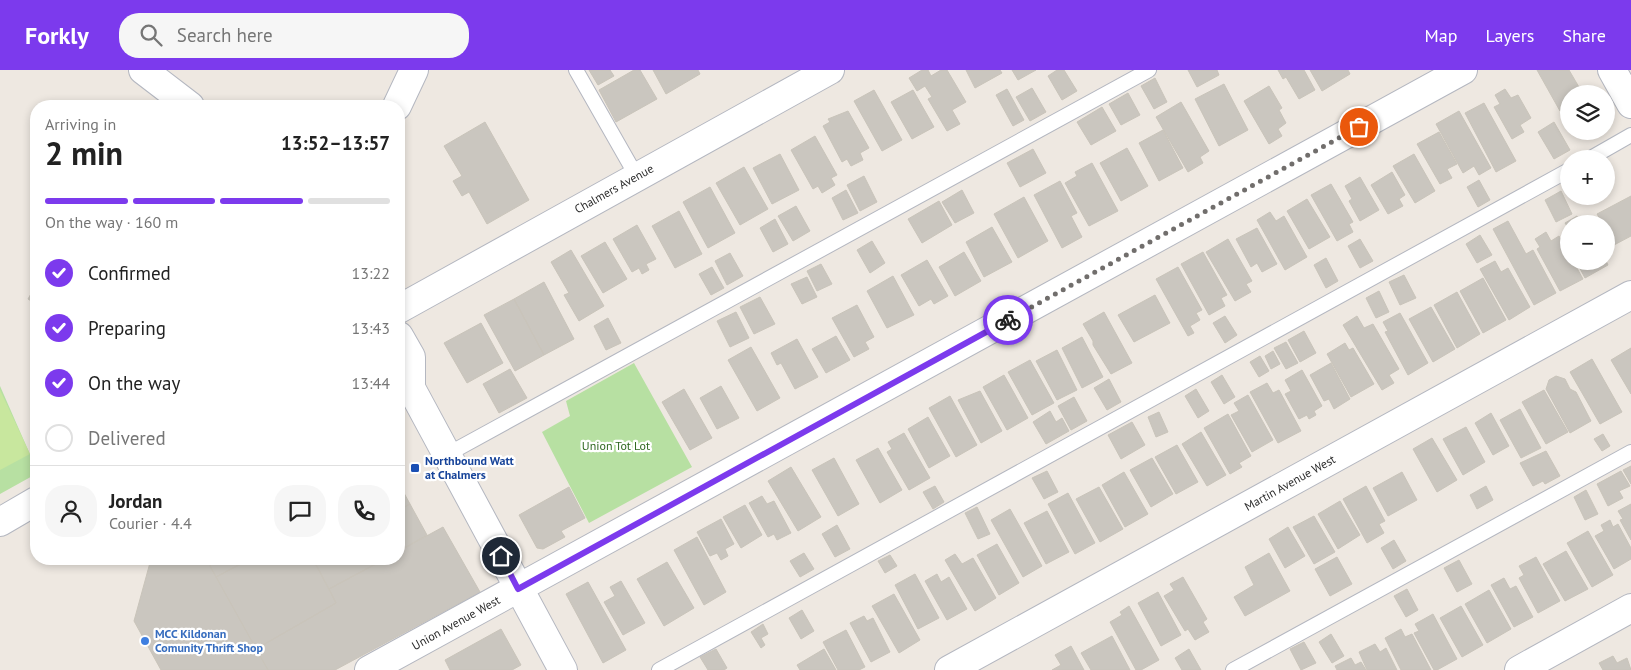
<!DOCTYPE html>
<meta charset="utf-8">
<style>
body{margin:0;font-family:"PT Sans",sans-serif;background:#f6f6f6;color:#222;height:100vh;display:flex;flex-direction:column;font-size:19px;white-space:nowrap}
*{box-sizing:border-box;margin:0}
p{font-size:16px;color:#767676}
.icon{flex:none;width:28px;height:28px;fill:none;stroke:currentColor;stroke-width:2;stroke-linecap:round;stroke-linejoin:round}
.map{position:relative;flex:1;overflow:hidden}
.sheet{position:absolute;left:30px;top:30px;width:375px;height:465px;display:flex;flex-direction:column;background:#fff;border-radius:20px;box-shadow:0 2px 8px #0003}
.sheet>*{flex:none}
.fabs{position:absolute;left:1560px;top:15px;display:grid;gap:10px}
.fabs a{display:grid;place-items:center;width:55px;height:55px;border-radius:50%;background:#fff;box-shadow:0 2px 8px #0003;font-size:25px}
.pin{position:absolute;display:grid;place-items:center;width:42px;height:42px;color:#fff;margin:-21px;border:2px solid #fff;border-radius:50%;box-shadow:0 1px 5px #0007}
.courier{position:absolute;display:grid;place-items:center;width:50px;height:50px;margin:-25px;border:4px solid #7c3aed;border-radius:50%;background:#fff;color:#222;box-shadow:0 1px 6px #0007}
.summary em{font-style:normal;font-weight:700}
.summary div{display:flex;flex-direction:column-reverse}
.summary{display:flex;align-items:center;justify-content:space-between;height:85px;padding:0 15px}
h1{font-size:32px;font-weight:700;line-height:38px}
.bar{display:grid;grid-template-columns:repeat(4,1fr);gap:8px 5px;align-content:center;height:60px;padding:0 15px}
.bar i{height:6px;border-radius:4px;background:#e0e0e0}
.bar .selected{background:#7c3aed}
.bar p{grid-column:span 4}
.line{display:flex;align-items:center;gap:12px;padding:0 15px;border-top:1px solid #e0e0e0}
.line div{flex:1}
.round{display:grid;place-items:center;flex:none;width:52px;height:52px;border-radius:20px;background:#f6f6f6}
ol{padding:0 15px;list-style:none}
li{display:flex;align-items:center;gap:15px;height:55px}
li p{margin-inline-start:auto}
li .icon{padding:5px;border-radius:50%;background:#7c3aed;color:#fff;stroke-width:4}
li:last-child{color:#767676}
li i{width:28px;height:28px;border:2px solid #e0e0e0;border-radius:50%}
header{display:flex;align-items:center;gap:30px;box-sizing:border-box;height:70px;padding:0 25px;background:#7c3aed;color:#fff}
header strong{font-size:24px}
nav{display:flex;gap:28px;margin-inline-start:auto;font-size:18px}
.search{width:350px;height:45px;background:#f6f6f6;display:flex;align-items:center;gap:12px;box-sizing:border-box;padding:0 18px;border-radius:20px;color:#767676;font-size:19px}
.map>svg:first-child{display:block}
</style>
<header>
<strong>Forkly</strong>
<div class="search"><svg class="icon" aria-label="search" viewBox="0 0 24 24"><circle cx="10" cy="10" r="6"/><path d="M15 15l6 6"/></svg>Search here</div>
<nav><a>Map</a><a>Layers</a><a>Share</a></nav>
</header>
<div class="map">
<svg width="1631" height="600" viewBox="0 0 1631 600">
<rect width="100%" height="100%" fill="#eee8e1"/>
<path fill="#b7e0a2" d="M634,293L692,397L589,453L542,362L570,346L566,331Z
M0,316L36,398V404L0,424Z"/>
<path fill="#c8e79e" d="M0,320L30,384L0,400Z"/>
<path fill="#cac6bf" stroke="#c9c4ba" d="M589,0H610L614,6L598,15Z
M634,0H640L657,29L616,52L599,20Z
M653,0H698L700,4L666,24Z
M922,0H928L931,6L941,0H947L966,32L952,40L960,54L947,61L928,29L932,27L925,16L917,21L909,8Z
M966,0H1000L1002,3L975,18Z
M1012,0H1036L1018,10Z
M1057,0H1064L1077,21L1062,30L1048,6Z
M1188,0H1217L1219,5L1197,17Z
M1278,0H1304L1315,20L1299,29L1286,7L1283,9Z
M1310,0H1348L1350,4L1322,21Z
M1537,0H1569L1583,24H1569V42L1566,37L1560,41Z
M1155,8L1167,32L1154,39L1141,16Z
M1224,14L1248,60L1219,76L1195,29Z
M1269,16L1282,38L1279,40L1286,53L1278,59L1282,66L1269,74L1244,31Z
M1032,18L1046,42L1030,51L1016,27Z
M1007,19L1024,50L1013,56L996,25Z
M1505,19L1511,28L1518,25L1531,48L1520,55L1524,62L1512,69L1494,37L1500,34L1495,25Z
M874,20L902,70L882,81L854,31Z
M913,20L934,57L912,69L891,32Z
M1128,23L1140,45L1121,55L1109,34Z
M1181,32L1209,81L1200,87L1203,93L1188,102L1156,47Z
M1484,33L1516,91L1496,102L1465,43Z
M1102,37L1116,61L1091,75L1077,52Z
M848,41L869,78L860,83L863,90L851,96L847,89L842,92L823,56L830,52L828,49Z
M1459,41L1491,98L1479,105L1474,96L1463,103L1436,54Z
M485,52L529,130L487,154L469,122L462,126L453,111L462,106L444,76Z
M1554,52L1570,80L1554,89L1538,62Z
M1163,60L1183,98L1159,111L1139,73Z
M1439,62L1457,94L1447,99L1452,108L1440,114L1417,74Z
M815,66L837,105L831,108L835,115L822,123L818,116L813,119L791,80Z
M1127,78L1148,116L1121,131L1100,93Z
M1033,79L1046,103L1020,117L1007,93Z
M780,84L799,120L772,134L753,98Z
M1414,84L1435,121L1415,133L1393,96Z
M1092,93L1118,141L1089,156L1065,113L1077,106L1075,102Z
M744,97L768,139L740,155L716,113Z
M1392,102L1405,125L1399,129L1403,136L1388,144L1371,115Z
M864,106L877,132L860,141L847,115Z
M1360,107L1379,140L1360,151L1349,131L1352,129L1345,116Z
M1479,110L1490,130L1478,137L1467,117Z
M1060,111L1077,143L1071,146L1082,167L1062,178L1034,125Z
M1331,114L1353,152L1349,154L1353,162L1337,171L1311,125Z
M710,117L735,163L708,178L683,132Z
M846,120L858,143L843,150L832,128Z
M962,120L974,143L955,153L942,132Z
M1561,121L1572,144L1556,152L1545,130Z
M1631,126V166L1614,175L1606,161V154H1603L1597,144Z
M1024,127L1048,171L1018,188L994,144Z
M1307,129L1330,167L1309,179L1287,141Z
M939,131L952,155L922,173L908,149Z
M796,136L810,161L793,171L778,146Z
M679,141L702,184L675,198L652,156Z
M1270,142L1276,151L1284,146L1307,187L1285,200L1257,150Z
M1577,146L1581,154H1569V159L1565,153Z
M775,149L788,174L773,182L760,158Z
M1508,151L1526,184L1533,180L1556,223L1534,235L1493,159Z
M637,155L656,189L646,194L649,200L642,204L639,198L632,202L613,169Z
M992,157L1012,192L984,207L966,172Z
M1257,158L1277,194L1262,202L1257,193L1251,197L1236,169Z
M1546,162L1551,171L1559,166L1569,183V191H1573L1583,209L1560,221L1537,179L1540,177L1535,169Z
M1480,165L1492,185L1477,193L1466,174Z
M1228,169L1252,211L1246,214L1251,222L1235,231L1206,182Z
M1360,169L1373,191L1360,198L1348,176Z
M872,171L885,193L870,203L857,180Z
M605,172L627,209L603,223L581,186Z
M571,180L604,236L579,251L564,225L569,223L551,192Z
M964,182L981,211L955,226L939,197Z
M1203,182L1227,225L1221,228L1225,236L1209,245L1181,194Z
M730,183L743,206L727,215L715,191Z
M1326,188L1338,211L1326,218L1314,195Z
M927,190L948,226L934,234L931,229L919,236L901,205Z
M1495,191L1501,202L1508,198L1530,237L1509,250L1480,199Z
M1576,191H1606L1608,195L1585,208Z
M821,194L832,214L817,221L807,201Z
M712,197L724,218L711,225L699,204Z
M1178,197L1202,240L1196,243L1200,250L1190,256L1194,263L1188,266L1156,209Z
M1404,205L1416,228L1400,235L1389,212Z
M893,206L914,245L887,258L867,221Z
M807,207L817,227L802,234L791,214Z
M1483,208L1506,250L1483,263L1460,221Z
M544,212L574,269L544,285L514,229Z
M36,215V234L28,229Z
M1379,221L1389,242L1376,248L1366,228Z
M1457,222L1480,264L1457,278L1434,235Z
M1155,225L1170,253L1134,272L1118,245Z
M760,227L775,254L754,264L740,237Z
M514,229L544,285L515,301L484,245Z
M857,235L874,267L865,272L869,279L854,287L832,248Z
M1431,237L1455,279L1433,292L1409,249Z
M736,242L749,268L730,277L717,251Z
M1104,242L1132,293L1111,304L1093,275V271L1083,254Z
M1400,243L1428,293L1408,305L1385,262L1388,261L1383,252Z
M1225,246L1237,265L1225,273L1213,253Z
M1357,246L1364,258L1373,254L1399,299L1389,305L1394,313L1382,320L1343,255Z
M608,248L621,273L606,280L594,256Z
M481,253L503,293L467,313L444,273Z
M1304,261L1316,283L1300,292L1288,270Z
M836,266L850,290L826,303L812,279Z
M1082,267L1103,307L1082,318L1062,278Z
M797,269L818,307L795,319L781,293L777,295L771,283Z
M1286,272L1298,293L1286,299L1274,278Z
M1345,273L1349,280L1353,278L1374,314L1351,327L1327,284Z
M751,277L780,328L757,341L728,290Z
M1631,278V324L1611,290Z
M1057,280L1077,320L1057,330L1036,291Z
M1273,281L1280,294L1271,299L1265,286Z
M1260,286L1269,301L1259,307L1250,292Z
M1592,289L1622,342L1600,354L1570,302Z
M1030,290L1054,333L1032,345L1008,302Z
M1331,293L1350,329L1334,339L1329,329L1324,331L1310,305Z
M510,299L527,328L499,343L483,314Z
M1302,300L1322,336L1314,341L1316,345L1309,349L1307,345L1299,349L1285,324L1291,321L1285,310Z
M1004,305L1028,348L1007,360L983,317Z
M1222,305L1235,327L1224,334L1211,312Z
M1556,306L1565,309L1570,319L1576,322L1591,351L1570,363L1546,319L1549,310Z
M1109,309L1121,332L1107,340L1094,318Z
M1267,313L1273,323L1279,320L1301,361L1278,373L1250,322Z
M721,316L739,348L717,359L700,328Z
M684,319L712,368L690,380L662,332Z
M1196,319L1209,341L1198,348L1185,326Z
M1544,320L1568,362L1546,374L1522,332Z
M980,321L1002,361L981,373L958,330Z
M1248,325L1273,370L1252,382L1231,345L1239,341L1234,333Z
M950,326L977,375L956,387L929,338Z
M1074,327L1087,351L1071,360L1058,336Z
M1520,339L1541,378L1521,388L1500,350Z
M1050,341L1056,352L1062,348L1069,361L1046,374L1033,352Z
M1159,342L1168,362L1156,367L1148,347Z
M1491,343L1509,376L1493,385L1475,353Z
M1228,344L1251,386L1239,393L1242,397L1230,404L1204,358Z
M928,347L950,386L929,398L908,359Z
M1132,352L1145,375L1121,389L1108,365Z
M1466,357L1485,392L1463,405L1443,369Z
M1201,362L1226,405L1207,416L1182,374Z
M904,363L930,408L909,420L887,382L892,379L888,372Z
M1603,364L1610,376L1602,381L1594,369Z
M1432,368L1457,410L1437,422L1413,379Z
M1177,375L1198,412L1176,424L1155,387Z
M878,378L902,420L880,433L856,390Z
M1546,381L1560,406L1545,414L1543,411L1533,416L1520,393Z
M834,388L859,434L838,446L812,400Z
M1152,388L1173,424L1151,437L1130,400Z
M1631,396V414L1623,400Z
M791,397L821,447L798,461L768,411Z
M1047,401L1058,422L1044,429L1032,408Z
M1621,401L1630,416L1619,421L1623,428L1608,436L1597,414Z
M1124,402L1148,444L1125,457L1102,415Z
M1402,402L1417,430L1388,446L1373,418Z
M399,414L410,434L399,440Z
M935,416L944,432L933,439L923,422Z
M1366,416L1385,451L1379,454L1384,463L1367,473L1343,429Z
M1486,416L1493,430L1477,439L1470,425Z
M569,417L585,448L561,461L565,467L543,479L537,478L519,445Z
M1099,417L1123,459L1100,472L1076,429Z
M1586,420L1598,444L1585,450L1574,427Z
M1068,423L1095,473L1075,484L1048,434Z
M762,426L767,434L774,431L791,463L777,470L774,464L768,467L749,433Z
M1340,431L1360,465L1338,479L1318,444Z
M410,434L427,465L399,481V440Z
M1631,434V470L1620,450L1623,449L1618,441Z
M745,435L762,465L741,478L723,447Z
M977,437L990,464L978,469L965,443Z
M1010,439L1042,496L1023,507L991,450Z
M1047,441L1069,482L1046,494L1024,453Z
M1314,446L1335,482L1314,494L1293,457Z
M721,449L734,474L725,479L728,486L721,490L717,483L710,486L697,462Z
M1610,450L1613,457L1618,454L1631,478V489L1614,499L1595,466L1604,461L1601,455Z
M837,455L850,479L835,487L822,464Z
M443,457L480,522L335,600H268L256,579L336,533L329,519L385,489H399V481Z
M1288,457L1305,486L1285,498L1269,469Z
M1588,461L1613,505L1592,517L1567,473Z
M697,467L726,522L704,535L674,480Z
M1394,470L1406,491L1393,499L1381,478Z
M997,474L1019,513L999,525L977,485Z
M1566,481L1588,519L1565,531L1543,494Z
M804,483L814,499L800,507L790,491Z
M1269,483L1290,521L1245,546L1234,527L1254,515L1245,497Z
M955,484L962,494L973,488L996,528L975,541L945,490Z
M890,485L897,496L885,503L878,491Z
M1337,487L1352,514L1330,526L1315,499Z
M1536,487L1560,531L1538,543L1519,508L1524,505L1519,496Z
M151,489H211L214,491L210,496L268,600H161L134,551Z
M211,489H250L216,507L210,496L214,491Z
M250,489H313L336,533L256,579L216,507Z
M313,489H385L329,519Z
M1459,490L1472,514L1457,522L1444,498Z
M667,492L694,538L664,556L637,509Z
M915,504L939,548L918,559L895,515Z
M937,504L941,512L949,507L967,539L947,550L925,511Z
M1183,507L1207,549L1203,552L1209,562L1195,570L1188,559L1185,561L1164,526L1174,520L1170,514Z
M1504,508L1510,519L1516,516L1533,547L1514,557L1491,515Z
M621,511L645,553L623,565L604,532L615,526L610,517Z
M588,512L626,580L603,593L566,524Z
M1407,519L1418,540L1406,547L1394,526Z
M1489,520L1511,559L1487,573L1465,534Z
M1158,522L1181,565L1161,576L1138,533Z
M894,524L920,570L899,583L872,536Z
M1129,536L1159,590L1141,600H1136L1110,552L1122,545L1120,542Z
M1461,536L1483,575L1462,587L1440,548Z
M802,540L814,561L801,569L789,548Z
M1433,544L1457,589L1437,600H1434L1414,563L1419,561L1415,554Z
M864,546L867,551L873,548L890,582L871,592L850,553Z
M763,554L768,564L761,568L765,575L761,578L751,562Z
M501,559L521,595L512,600H450L445,590Z
M1401,559L1405,567L1412,564L1431,600H1401L1385,568Z
M846,560L865,597L859,600H838L823,572Z
M1331,564L1344,586L1332,593L1319,572Z
M1112,566L1130,600H1091L1081,583Z
M1304,572L1316,593L1301,600L1290,579Z
M1375,574L1380,582L1386,578L1397,600H1367L1359,582Z
M1071,576L1084,600H1052L1061,595L1055,585Z
M716,579L727,598L724,600H708L700,587Z
M824,579L836,600H800L797,595Z
M1189,579L1201,600H1182L1175,588Z
M1613,586L1617,593L1627,588L1631,600H1603L1599,593Z
M1351,588L1355,595L1361,592L1366,600H1337L1335,596Z"/>
<g fill="none" stroke-linecap="round" stroke-linejoin="round">
<defs>
<path id="service" d="M576,0L637,107
M1589,89L1631,65
M448,384L1149,0
M659,600L1569,100
M1233,600L1631,382"/>
<path id="minor" d="M1612,0L1631,34
M399,239L830,0
M369,600L1463,0
M949,600L1631,225
M1519,600L1631,538"/>
<path id="tertiary" d="M0,452L36,431"/>
<path id="secondary" d="M143,0L190,36
M397,36L414,0
M399,266L411,287V318
M399,309L411,318L563,600"/>
</defs>
<use href="#service" stroke="#b4b7c0" stroke-width="16"/>
<use href="#minor" stroke="#b4b7c0" stroke-width="30"/>
<use href="#tertiary" stroke="#b4b7c0" stroke-width="30"/>
<use href="#secondary" stroke="#b4b7c0" stroke-width="30"/>
<use href="#service" stroke="#fff" stroke-width="14"/>
<use href="#minor" stroke="#fff" stroke-width="28"/>
<use href="#tertiary" stroke="#fff" stroke-width="28"/>
<use href="#secondary" stroke="#fff" stroke-width="28"/>
</g>
<g fill="none" stroke-linecap="round" stroke-linejoin="round">
<path stroke="#716e6c" stroke-width="5" stroke-dasharray="0 9" d="M1008,250L1359,57"/>
<path stroke="#7c3aed" stroke-width="6" d="M501,486L518,519L1008,250"/>
</g>
<rect fill="#1a4fb4" stroke="#fff" stroke-width="2" x="410" y="393" width="10" height="10" rx="2.5"/>
<circle fill="#3f7fe0" stroke="#fff" stroke-width="2" cx="145" cy="571" r="5"/>
<g text-anchor="middle" stroke-width="4.5" stroke-linejoin="round" paint-order="stroke">
<g font-size="12" fill="#2d2d2d" stroke="#fff">
<text transform="translate(614 119) rotate(-29)" y="4">Chalmers Avenue</text>
<text transform="translate(1290 413) rotate(-29)" y="4">Martin Avenue West</text>
<text transform="translate(456 553) rotate(-29)" y="4">Union Avenue West</text>
</g>
<g font-size="12" fill="#2f6820" stroke="#fff">
<text x="616" y="380">Union Tot Lot</text>
</g>
<g font-size="12" font-weight="bold" fill="#164399" stroke="#fff" text-anchor="start">
<text x="425" y="395">Northbound Watt<tspan x="425" dy="14">at Chalmers</tspan></text>
</g>
<g font-size="12" font-weight="bold" fill="#366cbe" stroke="#fff" text-anchor="start">
<text x="155" y="568">MCC Kildonan<tspan x="155" dy="14">Comunity Thrift Shop</tspan></text>
</g>
</g>
</svg>
<div class="fabs">
<a><svg class="icon" aria-label="layers" viewBox="0 0 24 24"><path d="M12 4l9 5-9 5-9-5zM3 14l9 5 9-5"/></svg></a>
<a>+</a>
<a>−</a>
</div>
<div class="pin" style="left:1359px;top:57px;background:#ea580c"><svg class="icon" aria-label="bag" viewBox="0 0 24 24"><path d="M5 8h14l-1 12H6zM9 8a3 3 0 0 1 6 0"/></svg></div>
<div class="pin" style="left:501px;top:486px;background:#1f2937"><svg class="icon" aria-label="home" viewBox="0 0 24 24"><path d="M3 11l9-7 9 7M6 9v11h12V9"/></svg></div>
<div class="courier" style="left:1008px;top:250px"><svg class="icon" aria-label="bike" viewBox="0 0 24 24"><circle cx="6" cy="16" r="4"/><circle cx="18" cy="16" r="4"/><path d="M6 16l4-8h5l3 8M10 8l3 8H6M13 5h3"/></svg></div>
<section class="sheet">
<div class="summary"><div><h1>2 min</h1><p>Arriving in</p></div><em>13:52–13:57</em></div>
<div class="bar"><i class="selected"></i><i class="selected"></i><i class="selected"></i><i></i><p>On the way · 160 m</p></div>
<ol>
<li><svg class="icon" aria-label="check" viewBox="0 0 24 24"><path d="M5 12l5 5 9-10"/></svg>Confirmed<p>13:22</p></li>
<li><svg class="icon" aria-label="check" viewBox="0 0 24 24"><path d="M5 12l5 5 9-10"/></svg>Preparing<p>13:43</p></li>
<li><svg class="icon" aria-label="check" viewBox="0 0 24 24"><path d="M5 12l5 5 9-10"/></svg>On the way<p>13:44</p></li>
<li><i></i>Delivered</li>
</ol>
<div class="line" style="height:90px"><a class="round"><svg class="icon" aria-label="person" viewBox="0 0 24 24"><circle cx="12" cy="8" r="4"/><path d="M4 21q1-7 8-7t8 7"/></svg></a><div><b>Jordan</b><p>Courier · 4.4</p></div><a class="round"><svg class="icon" aria-label="chat" viewBox="0 0 24 24"><path d="M4 5h16v11H9l-5 4z"/></svg></a><a class="round"><svg class="icon" aria-label="phone" viewBox="0 0 24 24"><path d="M5 4h4l2 5-3 2q2 4 5 5l2-3 5 2v4C11 20 4 13 5 4z"/></svg></a></div>
</section>
</div>
